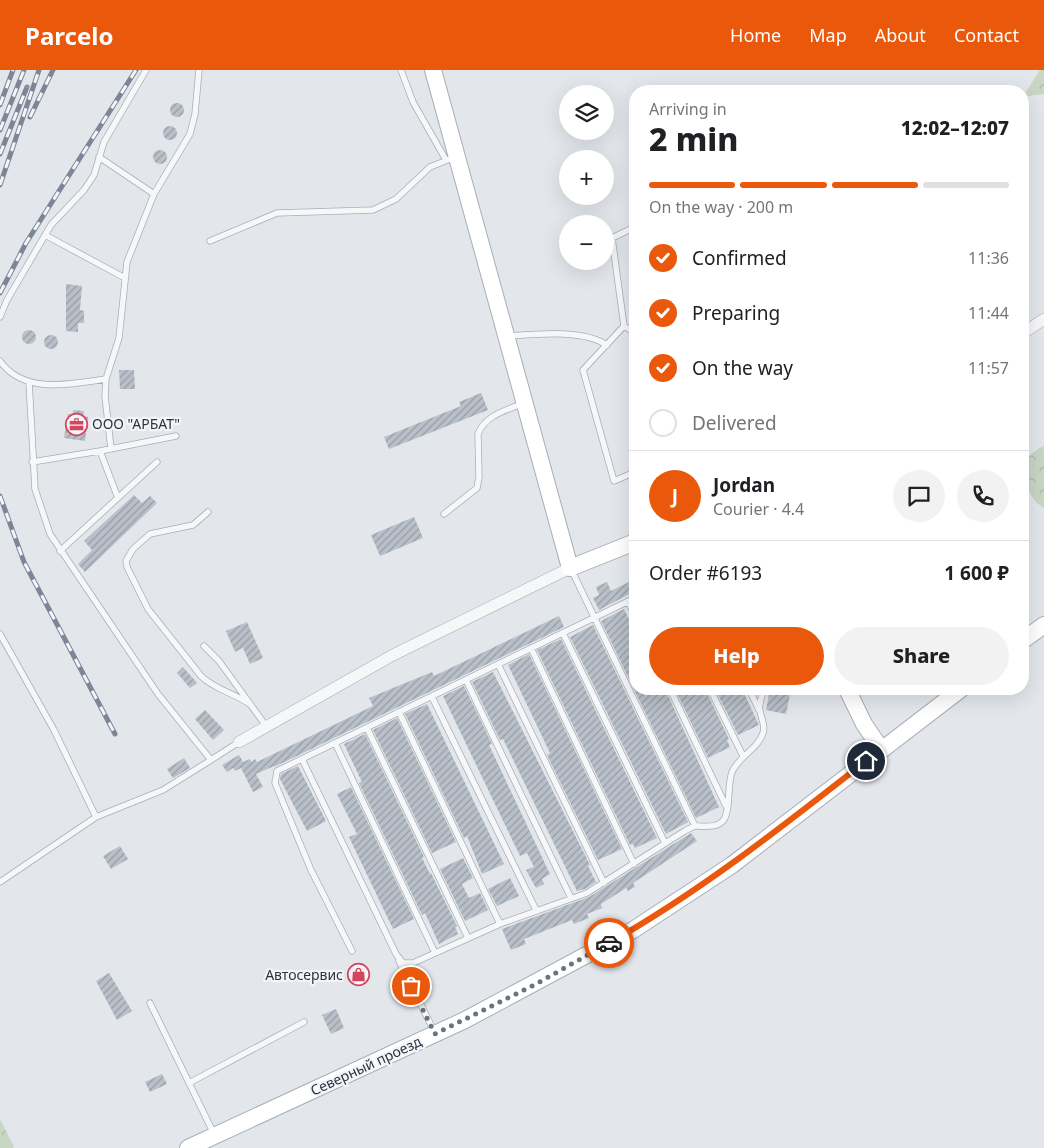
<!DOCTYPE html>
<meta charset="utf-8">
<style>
body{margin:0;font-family:"Noto Sans",sans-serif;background:#f2f2f2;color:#202124;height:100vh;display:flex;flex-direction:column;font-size:19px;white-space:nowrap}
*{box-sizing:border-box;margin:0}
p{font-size:16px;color:#757577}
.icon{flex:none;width:28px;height:28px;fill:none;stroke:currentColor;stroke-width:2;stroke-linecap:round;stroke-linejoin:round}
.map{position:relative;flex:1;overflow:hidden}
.panel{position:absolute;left:629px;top:15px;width:400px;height:610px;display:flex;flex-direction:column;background:#fff;border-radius:20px;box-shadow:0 5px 20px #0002}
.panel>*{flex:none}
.fabs{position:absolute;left:559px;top:15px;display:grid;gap:10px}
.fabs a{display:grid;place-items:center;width:55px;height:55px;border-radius:50%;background:#fff;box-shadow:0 5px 20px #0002;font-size:25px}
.pin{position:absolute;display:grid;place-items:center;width:42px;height:42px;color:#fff;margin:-21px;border:2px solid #fff;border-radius:50%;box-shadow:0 1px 5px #0007}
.courier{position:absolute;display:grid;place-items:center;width:50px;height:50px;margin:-25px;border:4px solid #ea580c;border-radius:50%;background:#fff;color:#222;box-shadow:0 1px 6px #0007}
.headline em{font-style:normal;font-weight:800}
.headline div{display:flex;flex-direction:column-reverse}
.headline{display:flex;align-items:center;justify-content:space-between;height:85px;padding:0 20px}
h1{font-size:32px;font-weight:800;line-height:38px}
.bar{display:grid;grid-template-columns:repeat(4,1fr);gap:8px 5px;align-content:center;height:60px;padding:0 20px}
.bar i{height:6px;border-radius:4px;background:#e0e0e0}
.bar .on{background:#ea580c}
.bar p{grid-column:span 4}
.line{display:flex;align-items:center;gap:12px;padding:0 20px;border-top:1px solid #e0e0e0}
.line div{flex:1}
.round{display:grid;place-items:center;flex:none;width:52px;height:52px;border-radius:26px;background:#f2f2f2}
ol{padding:0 20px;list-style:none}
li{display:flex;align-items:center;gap:15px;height:55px}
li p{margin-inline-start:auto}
li .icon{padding:5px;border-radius:50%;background:#ea580c;color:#fff;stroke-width:4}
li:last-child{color:#757577}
li i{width:28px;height:28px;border:2px solid #e0e0e0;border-radius:50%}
.primary-button{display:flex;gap:10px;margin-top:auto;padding:10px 20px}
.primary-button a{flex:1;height:58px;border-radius:30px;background:#ea580c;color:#fff;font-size:20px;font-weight:800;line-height:58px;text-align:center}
.primary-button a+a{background:#f2f2f2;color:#202124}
header{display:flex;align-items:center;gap:30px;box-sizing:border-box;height:70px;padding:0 25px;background:#ea580c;color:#fff}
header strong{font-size:24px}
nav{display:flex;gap:28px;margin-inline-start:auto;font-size:18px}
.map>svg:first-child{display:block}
</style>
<header>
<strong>Parcelo</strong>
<nav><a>Home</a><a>Map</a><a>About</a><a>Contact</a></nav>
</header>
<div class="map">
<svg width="1044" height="1078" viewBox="0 0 1044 1078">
<defs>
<pattern id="forest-crowns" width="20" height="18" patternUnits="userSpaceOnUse" patternTransform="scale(1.25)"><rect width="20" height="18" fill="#c9d6c4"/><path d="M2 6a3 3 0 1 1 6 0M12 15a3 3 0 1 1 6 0" fill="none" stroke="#adb8aa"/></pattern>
<pattern id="building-hatch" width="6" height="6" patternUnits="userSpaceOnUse" patternTransform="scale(1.25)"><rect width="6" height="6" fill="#bac0c9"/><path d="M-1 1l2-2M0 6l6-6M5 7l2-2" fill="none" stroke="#979da5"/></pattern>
</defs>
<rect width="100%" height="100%" fill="#e3e7ec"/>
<path fill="url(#forest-crowns)" d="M1040,0H1044V24L1027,26L1026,22Z
M1044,376V438C1035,433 1031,426 1027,416C1019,395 1024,386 1044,376Z
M0,1049L14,1077L13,1078H0Z"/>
<path fill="url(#building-hatch)" d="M170 40a7 7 0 1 1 14 0a7 7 0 1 1-14 0Z
M163 63a7 7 0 1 1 14 0a7 7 0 1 1-14 0Z
M153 87a7 7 0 1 1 14 0a7 7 0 1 1-14 0Z
M66,214L82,216L80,240L84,241V253H78V262L66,261Z
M22 267a7 7 0 1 1 14 0a7 7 0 1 1-14 0Z
M44 272a7 7 0 1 1 14 0a7 7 0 1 1-14 0Z
M119,300H134L135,319H120Z
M481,323L488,340L389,379L384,367L461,336L459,332Z
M73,340L84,341L83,346L88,347L85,371L64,368L68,344L73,345Z
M134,425L142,433L150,426L157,433L85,502L78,494L92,480L84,471Z
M414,447L423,468L380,486L371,465Z
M635,509V521L599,540L593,528L599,525L596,517L607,512L611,521Z
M624,539L635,562V619H665L719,737L696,748L601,551Z
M559,546L564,557L274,697V696L256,704L263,717L253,722L241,698L235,701L233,698L227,702L222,695L239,685L243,692L250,689L252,692L255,689L257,692L373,636L369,628L432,602L434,606Z
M247,552L263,588L250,594L243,578L235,582L226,561Z
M593,555L688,752L666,764L570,567Z
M561,569L657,768L635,778L633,774L630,775L537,580Z
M529,584L622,779L598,790L547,685L550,683L508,595Z
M183,597L197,613L190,618L177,603Z
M493,602L590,795L588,796L596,812L585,819L577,821L503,669L500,670L472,612Z
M464,616L492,674L489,675L550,804L542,809L544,814L536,818L526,800L534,797L527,783L520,786L443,626Z
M675,619H705L729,669L727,670L730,677L708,688Z
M715,619H742L759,655L738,665Z
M770,619H791L786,644L766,640Z
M427,634L504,794L482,804L467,766L464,768L405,644Z
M205,640L224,660L213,670L195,649Z
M397,648L456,772L432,783L373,660Z
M365,664L424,787L422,788L430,804L431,803L457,856L455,857L458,864L439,874L425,843L422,845L359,713L362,712L344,674Z
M184,688L190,698L173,708L167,699Z
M298,696L326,751L307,761L280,709L281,704Z
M351,717L414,849L393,859L349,767L357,764L337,724Z
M691,763L697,771L633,813L635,817L628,821L626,818L601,834L602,838L587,844L589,848L574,854L572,850L524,869L526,874L511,880L502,859L589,827Z
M120,776L128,789L111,799L103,786Z
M463,788L473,808L462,814L469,828L480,823L488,840L465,851L440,799Z
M510,808L519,826L497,836L488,819Z
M109,903L132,941L117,950L96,911Z
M336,939L344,958L331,964L322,945Z
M162,1004L167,1014L150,1022L145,1012Z"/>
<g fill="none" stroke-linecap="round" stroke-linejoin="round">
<defs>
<path id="lane" d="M401,0L413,32L446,90
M99,87L154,124
M635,157L612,168L624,256L635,263
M45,165L125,208
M210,171L277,143L373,140L396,129L430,97L455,87
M0,247L7,230L51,155L84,120L94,105L104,72L146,0
M624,256L583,300L614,411L635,402
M509,266C537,264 583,259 607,275
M0,291C24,325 71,314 106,309L119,268L127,192L154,124L190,64L195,44L199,0
M106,309L105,326L111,379
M29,312L35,419L50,464L158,624L211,690L239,672
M100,381L176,366
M32,392L100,381L118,428
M208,442L193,455L150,464L133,479L126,491L127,497L148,539L201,606C215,620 235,623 251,635
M444,444L477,418L479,407L478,364C485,345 507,340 524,333
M60,481L157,392
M571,499L695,756
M628,531L635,546
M563,563L665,773
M0,564L54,660L96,747
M204,576L219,591L266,656
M531,578L634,794
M498,594L604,813
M466,610L571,828
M670,619L726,736
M710,619L743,686
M749,619L759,640
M432,627L536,840
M399,642L500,854
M367,658L468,868
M335,673L435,883
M302,689L396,884L403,893H413L500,854L587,823L683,762C688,759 693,756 697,756C706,756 716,758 723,751C731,741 727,715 732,702C739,686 758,679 763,663C766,654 761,650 760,641C758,635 762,625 764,619
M0,812L96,747L163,720L211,690
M352,881L311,800L275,713L277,701L635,528
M399,891L435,963
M150,933L214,1064
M189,1013L304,952"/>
<path id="street" d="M1022,264L1044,249
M239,672L393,585L570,498"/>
<path id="secondary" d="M433,0L570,498L635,472
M1022,571L1044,555
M847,619L864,654L881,679
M188,1078L465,950L633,860L732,795L961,619"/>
</defs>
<use href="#lane" stroke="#a8aeb6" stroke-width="7"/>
<use href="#street" stroke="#a8aeb6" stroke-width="12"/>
<use href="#secondary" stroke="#a8aeb6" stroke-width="18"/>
<use href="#lane" stroke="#f6f7f9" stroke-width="5.5"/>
<use href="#street" stroke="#f6f7f9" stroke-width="11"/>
<use href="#secondary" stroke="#fff" stroke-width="16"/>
<defs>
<path id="rail" d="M0,35L13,0
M30,47L53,0
M0,60L24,0
M0,84L27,17
M0,115L39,0
M0,223L26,173L136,0
M0,426L24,492L115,664"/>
</defs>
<use href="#rail" stroke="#7c8696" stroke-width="5"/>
<use href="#rail" stroke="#f3f5f9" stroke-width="3" stroke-dasharray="9" stroke-linecap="butt"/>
</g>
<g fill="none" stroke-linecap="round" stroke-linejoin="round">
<path stroke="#6b737f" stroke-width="5" stroke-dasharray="0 9" d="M411,916L435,964L536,914L609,873"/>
<path stroke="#ea580c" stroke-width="6" d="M609,873C701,821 783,756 866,691"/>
</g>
<defs>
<symbol id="office-ring" viewBox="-11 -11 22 22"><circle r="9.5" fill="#f3f5f9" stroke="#d2475e" stroke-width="1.5"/><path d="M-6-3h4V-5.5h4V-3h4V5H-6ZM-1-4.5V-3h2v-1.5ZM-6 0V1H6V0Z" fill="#d2475e"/></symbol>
<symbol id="shop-ring" viewBox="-11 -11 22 22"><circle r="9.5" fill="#f3f5f9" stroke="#d2475e" stroke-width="1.5"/><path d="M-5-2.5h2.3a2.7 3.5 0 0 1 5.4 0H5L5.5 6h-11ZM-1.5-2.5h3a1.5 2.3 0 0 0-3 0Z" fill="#d2475e"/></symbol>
</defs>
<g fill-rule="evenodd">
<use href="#office-ring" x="64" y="342" width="25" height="25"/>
<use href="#shop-ring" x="346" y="892" width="25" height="25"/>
</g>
<g text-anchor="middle" stroke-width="4.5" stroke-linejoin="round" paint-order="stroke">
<g font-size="14" fill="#2a3444" stroke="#f3f5f9" text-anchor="start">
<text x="92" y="359">ООО "АРБАТ"</text>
<text x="343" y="910" text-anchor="end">Автосервис</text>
</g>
<g font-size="14" fill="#2a3444" stroke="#f3f5f9">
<text transform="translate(366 996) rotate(-25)" y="5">Северный проезд</text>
</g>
</g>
</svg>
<div class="fabs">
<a><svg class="icon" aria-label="layers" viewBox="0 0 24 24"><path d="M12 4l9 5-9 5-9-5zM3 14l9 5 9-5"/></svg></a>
<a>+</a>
<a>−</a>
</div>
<div class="pin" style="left:411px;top:916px;background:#ea580c"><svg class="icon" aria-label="bag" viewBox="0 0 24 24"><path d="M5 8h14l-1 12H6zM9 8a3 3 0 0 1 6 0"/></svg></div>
<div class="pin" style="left:866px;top:691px;background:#1f2937"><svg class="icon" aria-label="home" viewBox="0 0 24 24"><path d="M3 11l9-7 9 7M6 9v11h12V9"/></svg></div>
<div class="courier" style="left:609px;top:873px"><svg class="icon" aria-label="car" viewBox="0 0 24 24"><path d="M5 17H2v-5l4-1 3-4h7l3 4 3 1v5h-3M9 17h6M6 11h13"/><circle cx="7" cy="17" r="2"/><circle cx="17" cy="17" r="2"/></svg></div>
<section class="panel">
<div class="headline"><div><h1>2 min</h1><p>Arriving in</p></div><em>12:02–12:07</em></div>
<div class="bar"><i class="on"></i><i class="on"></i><i class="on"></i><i></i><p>On the way · 200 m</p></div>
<ol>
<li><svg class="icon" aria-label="check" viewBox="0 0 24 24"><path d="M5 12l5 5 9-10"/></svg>Confirmed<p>11:36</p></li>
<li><svg class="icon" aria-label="check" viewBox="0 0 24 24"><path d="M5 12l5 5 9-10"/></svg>Preparing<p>11:44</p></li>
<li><svg class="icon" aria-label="check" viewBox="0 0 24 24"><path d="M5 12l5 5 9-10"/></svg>On the way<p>11:57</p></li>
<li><i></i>Delivered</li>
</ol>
<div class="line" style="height:90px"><b class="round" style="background:#ea580c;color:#fff">J</b><div><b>Jordan</b><p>Courier · 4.4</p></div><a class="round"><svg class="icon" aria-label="chat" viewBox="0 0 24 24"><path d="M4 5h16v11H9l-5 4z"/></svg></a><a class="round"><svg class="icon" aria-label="phone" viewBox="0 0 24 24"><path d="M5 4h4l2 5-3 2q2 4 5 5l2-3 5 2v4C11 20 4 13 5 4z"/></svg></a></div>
<div class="line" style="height:65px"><div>Order #6193</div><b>1 600 ₽</b></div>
<div class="primary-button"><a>Help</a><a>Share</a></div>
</section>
</div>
